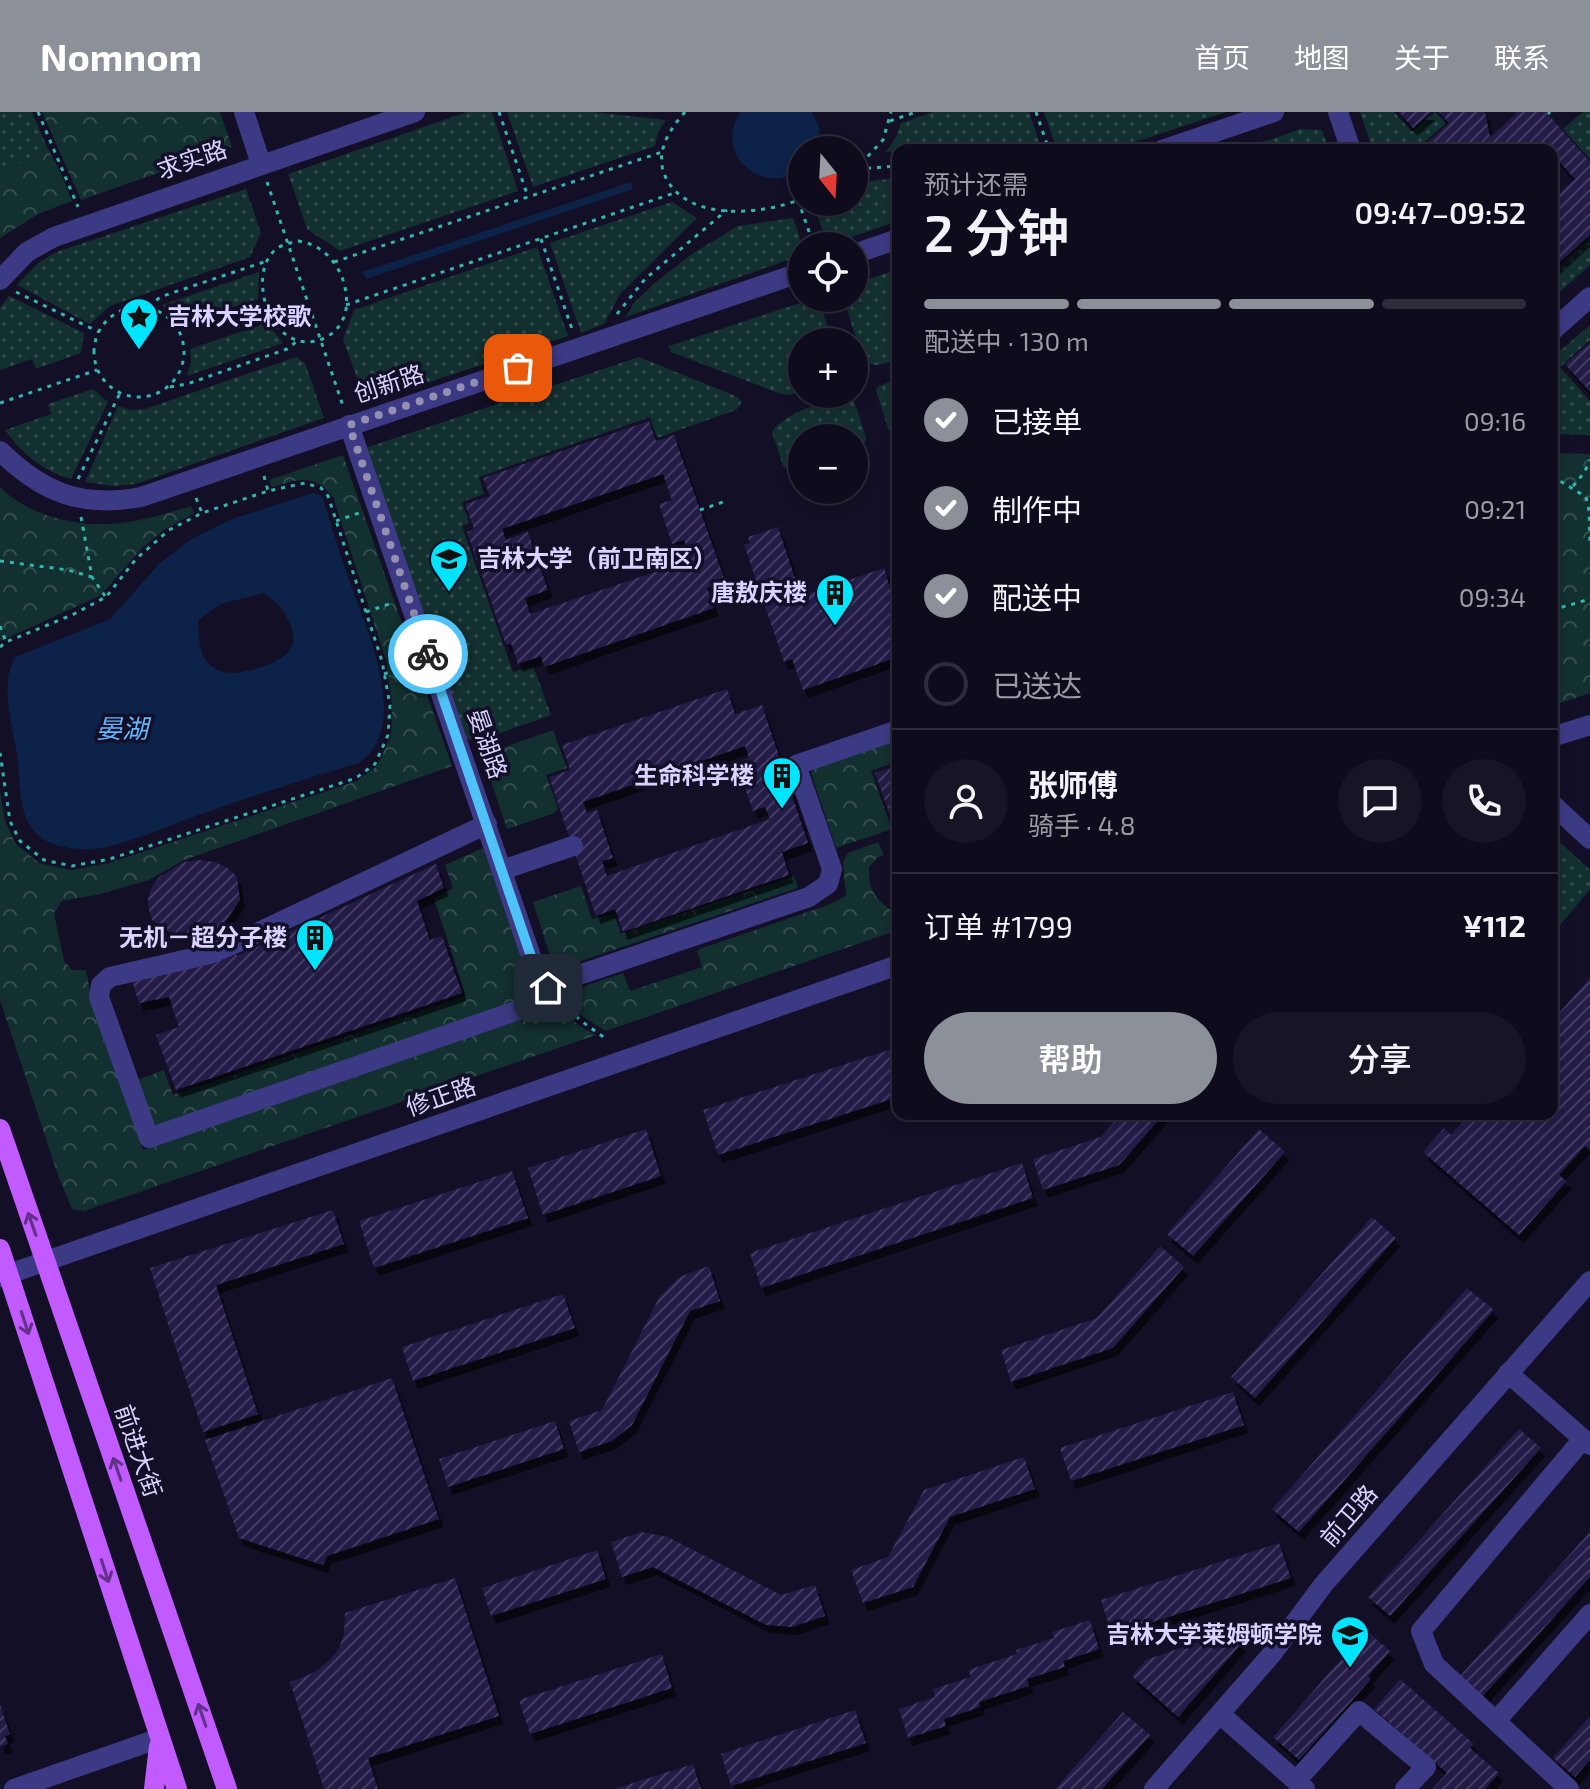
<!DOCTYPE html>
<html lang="zh">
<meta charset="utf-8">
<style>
body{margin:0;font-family:"Exo 2","Noto Sans SC",sans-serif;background:#171425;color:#f1f3f6;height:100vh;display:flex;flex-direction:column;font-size:30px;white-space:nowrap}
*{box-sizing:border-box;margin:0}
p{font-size:26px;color:#9b9ba3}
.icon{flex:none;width:44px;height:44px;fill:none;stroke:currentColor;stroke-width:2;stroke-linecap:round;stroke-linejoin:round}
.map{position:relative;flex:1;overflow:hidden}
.sheet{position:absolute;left:892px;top:32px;width:666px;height:976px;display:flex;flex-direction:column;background:#0e0b1c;border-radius:16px;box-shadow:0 4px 12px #0003,0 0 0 2px #2e2b3b}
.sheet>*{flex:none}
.needle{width:52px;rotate:162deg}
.fabs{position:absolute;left:788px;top:24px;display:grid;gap:16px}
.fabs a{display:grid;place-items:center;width:80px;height:80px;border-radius:50%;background:#0e0b1c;box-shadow:0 4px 12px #0003,0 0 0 2px #2e2b3b;font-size:40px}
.pin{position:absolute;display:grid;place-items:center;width:68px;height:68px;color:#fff;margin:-34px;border-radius:16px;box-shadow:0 4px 12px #0006}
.courier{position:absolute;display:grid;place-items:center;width:80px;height:80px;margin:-40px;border:6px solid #4fc3f7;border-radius:50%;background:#fff;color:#222;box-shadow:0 2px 10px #0007}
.headline em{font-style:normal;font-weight:600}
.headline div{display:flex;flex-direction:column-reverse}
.headline{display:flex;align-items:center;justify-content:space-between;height:136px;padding:0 32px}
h1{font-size:52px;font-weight:600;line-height:60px}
.bar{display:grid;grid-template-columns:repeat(4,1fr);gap:12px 8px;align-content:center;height:96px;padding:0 32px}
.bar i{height:10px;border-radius:6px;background:#2e2b3b}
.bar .active{background:#8c9099}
.bar p{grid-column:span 4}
.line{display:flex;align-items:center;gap:20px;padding:0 32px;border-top:2px solid #2e2b3b}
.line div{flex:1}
.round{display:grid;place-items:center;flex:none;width:84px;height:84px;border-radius:42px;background:#171425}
ol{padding:0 32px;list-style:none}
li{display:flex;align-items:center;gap:24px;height:88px}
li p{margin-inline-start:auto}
li .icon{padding:8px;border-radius:50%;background:#8c9099;color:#fff;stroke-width:4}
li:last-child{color:#9b9ba3}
li i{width:44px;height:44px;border:4px solid #2e2b3b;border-radius:50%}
.action{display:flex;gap:16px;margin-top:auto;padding:16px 32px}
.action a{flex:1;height:92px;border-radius:48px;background:#8c9099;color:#fff;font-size:32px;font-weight:600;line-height:92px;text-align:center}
.action a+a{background:#171425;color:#f1f3f6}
header{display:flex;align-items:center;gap:48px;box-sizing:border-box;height:112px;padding:0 40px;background:#8c9099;color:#fff}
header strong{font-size:38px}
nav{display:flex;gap:44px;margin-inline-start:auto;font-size:28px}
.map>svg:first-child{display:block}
</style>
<header>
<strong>Nomnom</strong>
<nav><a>首页</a><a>地图</a><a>关于</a><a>联系</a></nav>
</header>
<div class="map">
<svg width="1590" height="1677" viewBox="0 0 1590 1677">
<defs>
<pattern id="grass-dots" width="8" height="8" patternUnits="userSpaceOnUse" patternTransform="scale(2)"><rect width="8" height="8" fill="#12302f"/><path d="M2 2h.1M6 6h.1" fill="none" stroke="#344d4e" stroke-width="1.8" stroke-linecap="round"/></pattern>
<pattern id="forest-crowns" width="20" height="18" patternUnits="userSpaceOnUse" patternTransform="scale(2)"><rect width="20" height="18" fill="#12302f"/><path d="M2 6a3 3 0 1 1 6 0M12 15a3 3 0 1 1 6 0" fill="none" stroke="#344d4e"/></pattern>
<pattern id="building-hatch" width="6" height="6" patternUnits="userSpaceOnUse" patternTransform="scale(2)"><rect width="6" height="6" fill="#241b47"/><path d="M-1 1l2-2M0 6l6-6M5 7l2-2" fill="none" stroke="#433b63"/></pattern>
<filter id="shadow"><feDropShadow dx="4.5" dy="8" stdDeviation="0" flood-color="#0009"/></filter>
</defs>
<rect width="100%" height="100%" fill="#130f26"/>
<path fill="url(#grass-dots)" d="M0,0H32L47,35L0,63Z
M467,0H492L518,79L340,139L307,117L288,62Z
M507,0H593L666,8L658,20L655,34L533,75Z
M933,0H1029L1042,38H898V40H886L896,25L901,11Z
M1044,0H1226L1111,38H1057Z
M1360,0H1394L1412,20L1435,0L1446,11L1416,38H1373Z
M1583,0H1590V47L1563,17Z
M1301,17L1322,18L1329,38H1240Z
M898,66V109L828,133L816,99L829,90H854V75L861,70Z
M246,77L261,121L250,145L110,194L90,212L17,173L38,151L56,140Z
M672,90L697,106L620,182L604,212L581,221L550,131Z
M793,106L803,134L802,143L626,205L633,192L656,170L692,142L738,114Z
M1590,126V153L1552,187V160Z
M537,135L568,224L366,291L343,227L354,198Z
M898,157V247C885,251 874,258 863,247L843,186H854V172Z
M259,160L258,187L181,212L162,193Z
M9,184L84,221L81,241L36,257L32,247L0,258V196Z
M815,186H818L833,230H802V279L790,283L781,282L671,240L669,234Z
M267,211L283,231L187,264L191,250L190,237Z
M1590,213V228L1560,255L1590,289V323L1552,322V246Z
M296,245L305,251L324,306L136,372L114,374L85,370L118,294L131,298L145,297Z
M639,245L738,285L742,290L736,298L657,326L650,305L479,365L484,382L462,390L469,411L462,414L513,560L533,554L551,603L475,630L464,625L365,336Z
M898,267V319L893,321L888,317L876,278L879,274Z
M93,277L108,290L71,367C41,358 23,342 5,318L51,302L48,292Z
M849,285L854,289L866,325L865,330L854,334V326H802V352L788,357L783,354L772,320C781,303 829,286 849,285Z
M1552,723L1590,758V777L1552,823Z"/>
<path fill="url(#forest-crowns)" d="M42,0H220L232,35L81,88Z
M47,35L60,59L72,89L38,102L0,126V63Z
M1552,341L1590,342V581L1552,594Z
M343,343L452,654L184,748L149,768L100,782L62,789L54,801L64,849L72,858H86L90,879L143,1038L551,897L557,891L578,913L596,923L84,1099L72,1097L59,1066L0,888V679L5,709L15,731L39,751L71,758L109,751L357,669L377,654L391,624L392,592L386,548L333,385C313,360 299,368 272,375L269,368Z
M0,375C12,388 31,398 49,404C101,420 140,410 191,394L194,401L164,418L142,436L100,484L0,529Z
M553,618L567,656L546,663L558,696L555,701L507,717L482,643Z
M898,628V649L871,659L892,717L836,736L811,661L815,656Z
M878,730L884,743L877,746L869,755C868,782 878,789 898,803V818L606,919L583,905L564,885L590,872L623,861L630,879L702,855L697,838L828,793L846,784L843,750L848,741Z
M483,736L530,872L526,886L157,1014L151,1010L137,968L164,958L173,983L466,884L434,787L453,776L445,753Z
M794,764L798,776L563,855L552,850L533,790L581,774L592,807L614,802L621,822Z"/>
<path fill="#0c2248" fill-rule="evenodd" d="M740,0H812L820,18L817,38H802V59C760,83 714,43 740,0Z
M631,70L633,77L366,167L363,160Z
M313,381L322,384C331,412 339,439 349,467C365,514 413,614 359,651C304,667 250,685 196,704C166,715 134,729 103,736C84,739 59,737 43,727C16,710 21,670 17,642C11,608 0,575 15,545L110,507L160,451L190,428L232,407ZM264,481C275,488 283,496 288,508C292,516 295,523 293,532C289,550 239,565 223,560C215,558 208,552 204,545C198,535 199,520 198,508L221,492Z"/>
<path fill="url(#building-hatch)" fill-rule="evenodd" filter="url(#shadow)" d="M1399,0H1431L1413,16Z
M1439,0H1485L1490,25L1516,2L1514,0H1546L1590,50V123L1552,157V88L1575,67L1552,42V38L1543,32L1537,38H1419L1449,11Z
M1590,231V280L1565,252Z
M649,309L656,329L674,323L725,469L707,476L714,496L544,555L541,544L518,552L511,531L506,533L467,420L474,417L465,392L490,384L483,366ZM663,362L672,388L659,392L672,432L684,428L691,448L530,502L525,486L548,478L528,420L506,428L502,417Z
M778,415L801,484L884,456L889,473L896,471L894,466L898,464V545L803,578L792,547L784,550L744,433L750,431L748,425Z
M727,577L735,602L762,593L808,731L782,740L789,763L623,820L615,797L596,804L549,665L570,658L562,633ZM745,634L749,646L736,651L753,699L765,695L770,707L607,764L602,749L613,746L597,698L587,701L583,690Z
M898,653V704L891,706L875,661Z
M200,748L215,750L229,757L237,765L240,788L225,810L227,822L237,844L436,752L444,776L417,789L430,828L442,824L462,881L176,978L156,923L179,915L169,885L139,891L132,869L217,851L214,837L205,820L195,824L170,821L152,808L149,798L148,786L152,775L159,765L184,750Z
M1590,866V1038L1585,1034L1559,1063L1567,1069L1519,1123L1423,1040L1444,1016L1451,1023L1470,1002H1552V909Z
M898,935V985L718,1043L703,998Z
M1121,1002H1164L1119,1053L1043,1078L1033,1047L1101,1025Z
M646,1017L661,1064L543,1103L528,1056Z
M1259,1017L1285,1040L1193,1144L1167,1122Z
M1022,1051L1033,1086L761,1176L750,1141Z
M512,1059L528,1106L374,1156L359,1109Z
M333,1098L344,1132L216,1173L258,1302L203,1320L150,1156Z
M1372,1105L1396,1126L1255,1286L1231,1265Z
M1160,1134L1184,1155L1113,1236L1011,1270L1001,1238L1097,1206Z
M709,1154L720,1189L690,1199L632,1313L612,1329L579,1340L569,1309L602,1298L660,1184L679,1165Z
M1467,1176L1494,1198L1299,1420L1272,1397Z
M563,1182L575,1216L413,1269L402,1235Z
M392,1266L439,1407L327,1444L323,1453L239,1426L205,1328Z
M1233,1280L1244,1313L1071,1369L1060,1336Z
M555,1309L564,1337L448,1375L439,1347Z
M1519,1317L1541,1336L1390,1504L1368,1485Z
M1024,1345L1035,1377L950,1405L913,1475L863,1491L851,1458L888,1445L924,1378Z
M641,1420L668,1425L781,1483L815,1473L825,1504L792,1515L766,1513L653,1455L622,1465L611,1430Z
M1590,1420V1465L1483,1584L1460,1564Z
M1279,1431L1291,1466L1112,1523L1101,1488Z
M597,1438L606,1467L491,1504L482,1476Z
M455,1466L499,1604L368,1646L378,1677H324L290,1570L313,1561L329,1549L339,1536L344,1523L345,1501Z
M1090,1508L1099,1537L1063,1549L1065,1555L1027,1567L1029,1574L979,1590L980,1595L944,1607L946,1614L908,1626L899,1597L935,1585L933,1577L971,1565L968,1558L1017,1542L1016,1538L1054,1526L1052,1520Z
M1228,1519L1242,1531L1178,1605L1132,1564L1146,1548Z
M1369,1521L1390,1539L1368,1564L1371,1567L1299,1648L1273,1625L1344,1544L1346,1546Z
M662,1542L672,1576L530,1622L519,1588Z
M1400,1567L1474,1632L1470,1636L1499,1661L1485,1677H1432L1447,1661L1374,1597Z
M0,1592L10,1622L5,1624L8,1632L0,1635Z
M855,1598L866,1631L731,1674L721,1642Z
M1123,1600L1150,1623L1102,1677H1055Z
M1590,1604V1648L1575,1665L1553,1646Z
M693,1652L701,1677H617V1676Z"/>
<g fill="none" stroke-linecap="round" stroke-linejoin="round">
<path stroke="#2fb8b0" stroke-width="3" stroke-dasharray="4 6" stroke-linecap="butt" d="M38,0L78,95
M499,0L528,85
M685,0C668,19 654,42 666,66C689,111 763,102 802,87
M1036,0L1049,38
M1548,2L1550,0
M890,9L916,0
M857,57L898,54
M854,59L883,28L891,0
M267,70L344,297
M798,88L814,134
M541,127L572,217
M298,129C330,133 350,166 346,197C344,210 336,220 325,226C272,249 245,164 275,138C280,133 291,131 298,129Z
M334,150L662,40
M16,180L99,220
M346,193L677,80
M149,195L160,185L267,149
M94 240a45 45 0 1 1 90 0a45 45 0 1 1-90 0Z
M617,202L645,167L727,98
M170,275L187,272L287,237L296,230
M0,291L97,258
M264,364L268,379
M1552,364L1586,385L1589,399L1590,430
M78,367L120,281
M1573,374L1584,361L1590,348
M895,376L898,385
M196,386L202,401
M700,398L726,389
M81,405L92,465L105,484
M336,409L359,401
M0,449L68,458L92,465
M1552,498L1590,487
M366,500L392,491
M0,514L6,530
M0,535L6,530L72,503L106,485L136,447L169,418L202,401L268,379L305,371L321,376L328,384L382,549L390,593L388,623L375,652L356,666L110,747L72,754L44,748L20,729L10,709L0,641
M384,562L411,553
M562,890L581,909L605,926"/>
<path stroke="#3d3a85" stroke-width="20" d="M244,0L261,52
M1338,0L1351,38
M1162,38L1274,0
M854,142L898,127
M0,168L27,140L54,125L415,0
M1552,219L1590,185
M349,313L537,862L548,876
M0,339C43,381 81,396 141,385L802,160
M1552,625L1590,613
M1552,692L1590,727
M487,712L238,830L210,842L110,865L101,873L99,885L149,1026L533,893L548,876L570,866L809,785L828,772L832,757L796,653L898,618
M502,758L573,734
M0,1165L898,853
M1508,1261L1590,1333
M1220,1602L1305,1677
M1496,1609L1590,1502
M1296,1669L1359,1599L1426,1655L1405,1677
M14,1677L160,1626
M1154,1677L1271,1543L1323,1473L1590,1169
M1569,1677L1434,1552L1421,1519L1583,1327"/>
<path stroke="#c25bff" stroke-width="20" d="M0,1017L227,1677
M0,1137L177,1677
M154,1677L159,1634"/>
</g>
<defs><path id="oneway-shaft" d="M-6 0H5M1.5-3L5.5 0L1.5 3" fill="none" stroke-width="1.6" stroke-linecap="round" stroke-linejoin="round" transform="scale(2)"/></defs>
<g stroke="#623188">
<use href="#oneway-shaft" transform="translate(32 1112) rotate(-109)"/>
<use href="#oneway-shaft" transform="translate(25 1211) rotate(72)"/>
<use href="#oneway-shaft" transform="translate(117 1357) rotate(-109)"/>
<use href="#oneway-shaft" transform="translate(105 1459) rotate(72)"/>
<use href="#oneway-shaft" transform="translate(202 1603) rotate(-109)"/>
</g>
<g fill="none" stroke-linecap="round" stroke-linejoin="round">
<path stroke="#948fb3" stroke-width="8" stroke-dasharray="0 14.4" d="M428,542L349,313L518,256"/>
<path stroke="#4fc3f7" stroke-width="10" d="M428,542L537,862L548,876"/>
</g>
<defs>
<symbol id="sight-pin" viewBox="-11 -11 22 30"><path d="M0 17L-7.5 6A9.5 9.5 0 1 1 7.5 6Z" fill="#00e5ff" stroke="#130f26"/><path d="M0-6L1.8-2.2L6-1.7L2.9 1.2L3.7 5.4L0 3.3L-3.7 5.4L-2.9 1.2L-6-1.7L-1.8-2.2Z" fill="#111"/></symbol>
<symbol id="university-pin" viewBox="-11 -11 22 30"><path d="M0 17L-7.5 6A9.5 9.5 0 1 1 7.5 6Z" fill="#00e5ff" stroke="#130f26"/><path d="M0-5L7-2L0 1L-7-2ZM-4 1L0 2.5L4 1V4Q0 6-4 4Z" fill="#111"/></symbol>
<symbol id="building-pin" viewBox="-11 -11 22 30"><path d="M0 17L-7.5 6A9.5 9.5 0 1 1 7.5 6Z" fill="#00e5ff" stroke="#130f26"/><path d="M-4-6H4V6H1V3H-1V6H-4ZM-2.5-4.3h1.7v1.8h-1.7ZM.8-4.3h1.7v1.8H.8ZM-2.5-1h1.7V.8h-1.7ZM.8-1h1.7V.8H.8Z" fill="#111"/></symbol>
</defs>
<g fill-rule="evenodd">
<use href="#sight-pin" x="117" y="183" width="44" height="60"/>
<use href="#university-pin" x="427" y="425" width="44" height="60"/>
<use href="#building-pin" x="813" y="459" width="44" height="60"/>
<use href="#building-pin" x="760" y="642" width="44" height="60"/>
<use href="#building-pin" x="293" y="804" width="44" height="60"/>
<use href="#university-pin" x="1328" y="1501" width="44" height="60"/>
</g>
<g text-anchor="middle" stroke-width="7" stroke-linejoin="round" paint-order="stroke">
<g font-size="24" fill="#d9d4ff" stroke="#130f26">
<text transform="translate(192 48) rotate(-19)" y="8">求实路</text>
<text transform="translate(389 272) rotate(-18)" y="8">创新路</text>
<text transform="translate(487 632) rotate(71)" y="8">晏湖路</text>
<text transform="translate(441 985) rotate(-19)" y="8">修正路</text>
<text transform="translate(138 1339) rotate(71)" y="8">前进大街</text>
<text transform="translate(1349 1404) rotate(-49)" y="8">前卫路</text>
</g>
<g font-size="24" font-weight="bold" fill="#d9d4ff" stroke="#130f26" text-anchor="end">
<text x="167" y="213" text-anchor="start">吉林大学校歌</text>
<text x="477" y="455" text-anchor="start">吉林大学（前卫南区）</text>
<text x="807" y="489">唐敖庆楼</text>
<text x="754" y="672">生命科学楼</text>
<text x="287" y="834">无机－超分子楼</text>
<text x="1322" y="1531">吉林大学莱姆顿学院</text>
</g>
<g font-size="26" font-style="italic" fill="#62b6ff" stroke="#130f26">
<text x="122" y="626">晏湖</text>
</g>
</g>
</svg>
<div class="fabs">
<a><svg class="needle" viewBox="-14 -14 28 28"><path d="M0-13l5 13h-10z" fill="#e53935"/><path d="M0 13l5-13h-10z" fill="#9b9ba3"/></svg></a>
<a><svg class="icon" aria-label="locate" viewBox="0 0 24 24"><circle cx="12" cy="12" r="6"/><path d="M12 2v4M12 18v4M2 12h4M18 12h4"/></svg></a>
<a>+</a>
<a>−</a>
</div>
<div class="pin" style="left:518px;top:256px;background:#ea580c"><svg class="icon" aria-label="bag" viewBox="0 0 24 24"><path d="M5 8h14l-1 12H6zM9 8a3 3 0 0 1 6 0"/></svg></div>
<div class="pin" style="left:548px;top:876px;background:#1f2937"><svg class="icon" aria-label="home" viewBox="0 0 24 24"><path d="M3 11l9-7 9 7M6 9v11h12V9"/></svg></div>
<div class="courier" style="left:428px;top:542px"><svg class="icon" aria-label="bike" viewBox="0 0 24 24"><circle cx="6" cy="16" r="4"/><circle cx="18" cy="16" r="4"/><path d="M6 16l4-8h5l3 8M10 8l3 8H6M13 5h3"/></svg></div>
<section class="sheet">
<div class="headline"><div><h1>2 分钟</h1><p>预计还需</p></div><em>09:47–09:52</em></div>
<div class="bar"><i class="active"></i><i class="active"></i><i class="active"></i><i></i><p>配送中 · 130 m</p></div>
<ol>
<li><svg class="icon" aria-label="check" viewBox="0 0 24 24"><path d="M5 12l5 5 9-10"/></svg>已接单<p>09:16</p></li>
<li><svg class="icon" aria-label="check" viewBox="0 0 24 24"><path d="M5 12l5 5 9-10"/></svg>制作中<p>09:21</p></li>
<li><svg class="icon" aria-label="check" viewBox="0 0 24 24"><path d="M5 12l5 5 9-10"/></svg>配送中<p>09:34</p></li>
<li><i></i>已送达</li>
</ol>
<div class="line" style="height:144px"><a class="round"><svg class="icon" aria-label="person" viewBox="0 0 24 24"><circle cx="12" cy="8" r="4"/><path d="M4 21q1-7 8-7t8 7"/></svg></a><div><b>张师傅</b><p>骑手 · 4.8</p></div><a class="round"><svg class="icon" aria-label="chat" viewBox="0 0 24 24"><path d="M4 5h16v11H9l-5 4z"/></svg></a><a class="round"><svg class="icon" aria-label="phone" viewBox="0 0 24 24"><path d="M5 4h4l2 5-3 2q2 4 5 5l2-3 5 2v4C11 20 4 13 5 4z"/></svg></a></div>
<div class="line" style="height:104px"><div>订单 #1799</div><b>¥112</b></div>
<div class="action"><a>帮助</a><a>分享</a></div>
</section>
</div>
